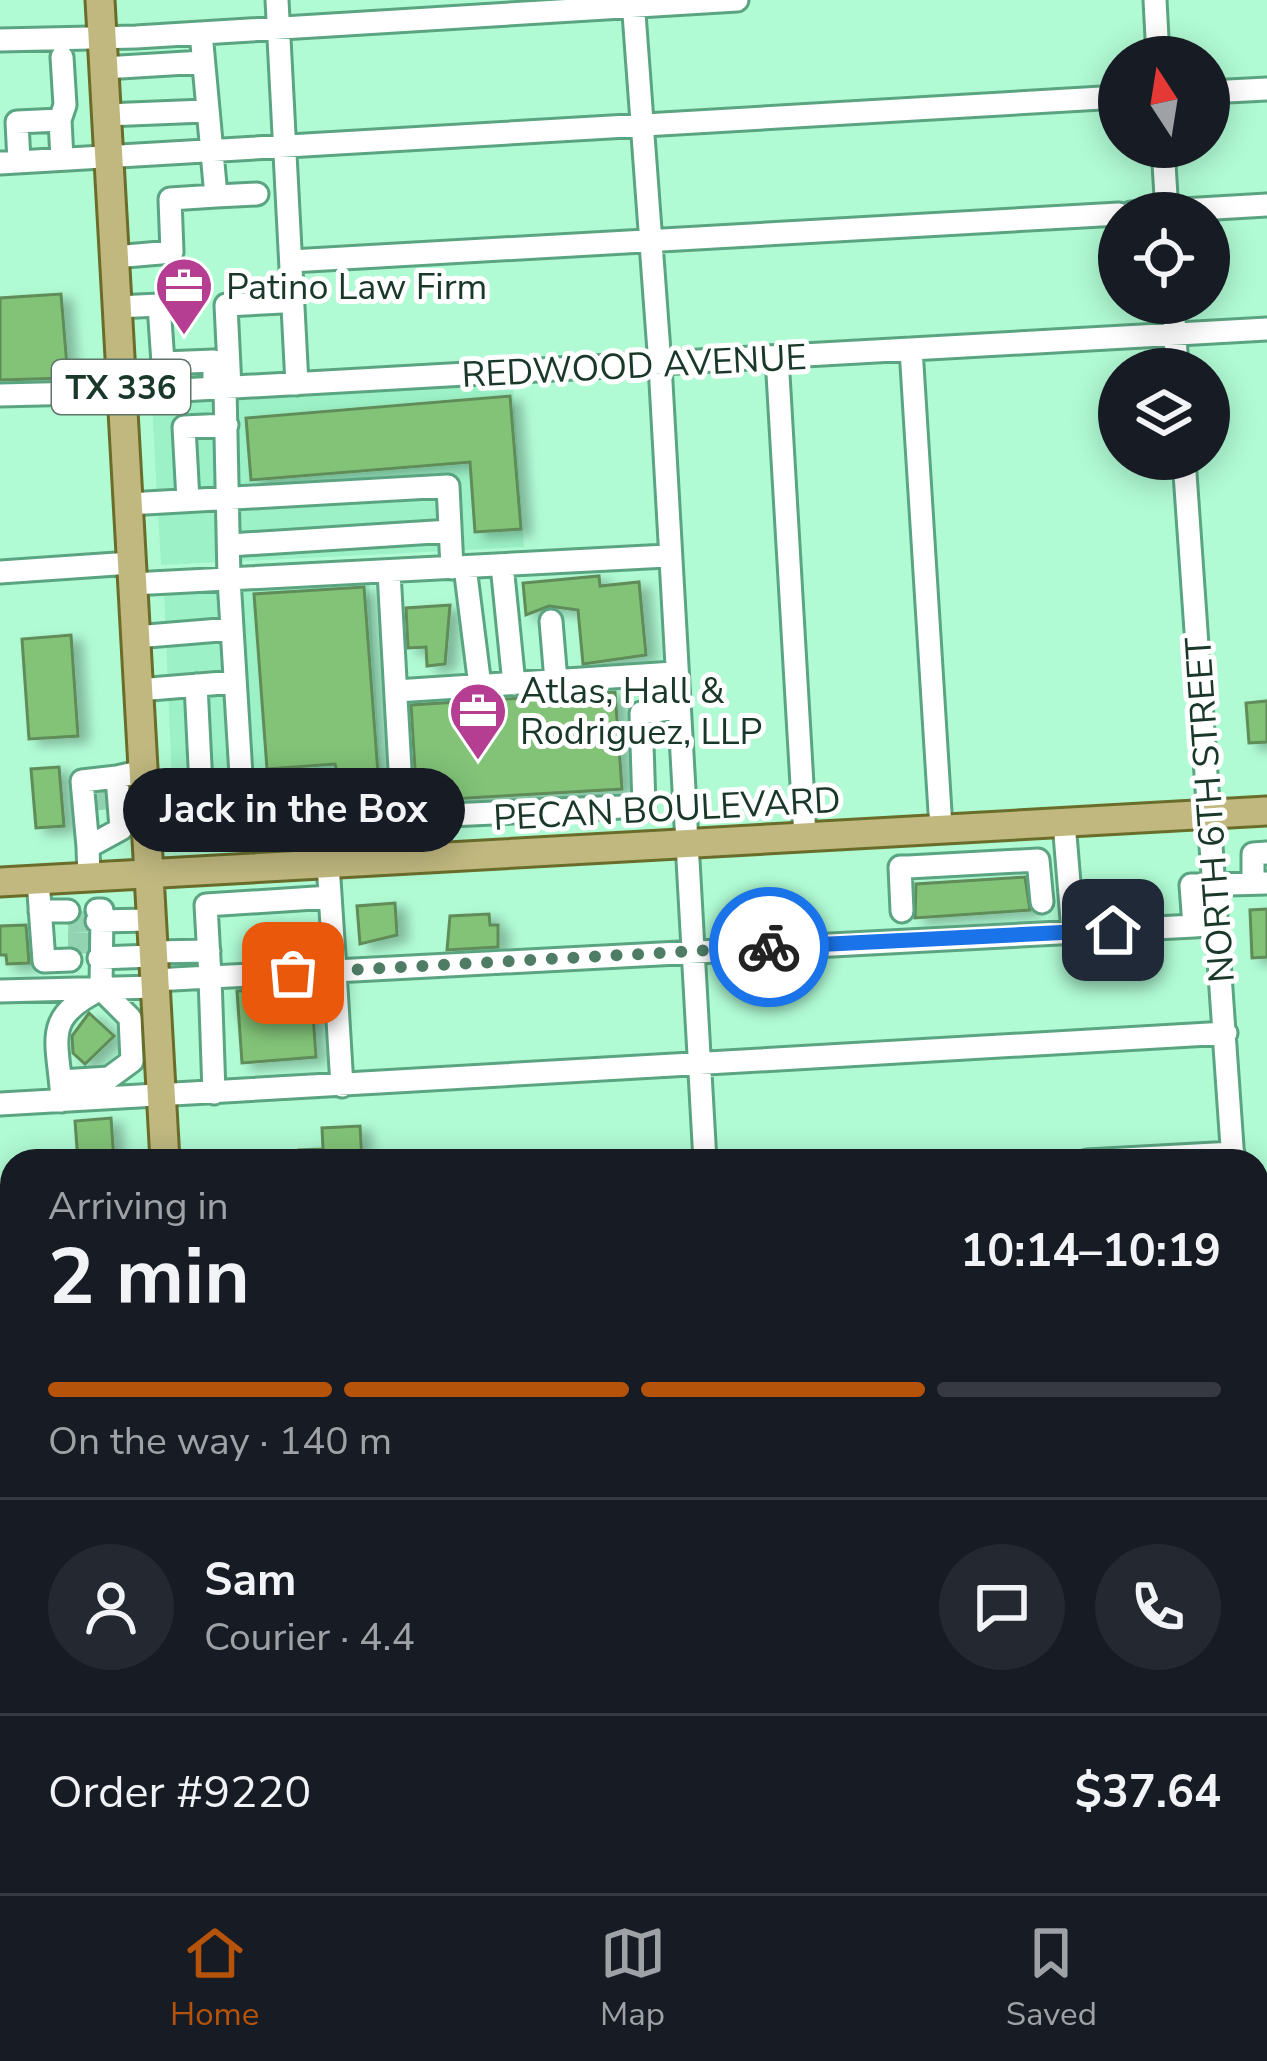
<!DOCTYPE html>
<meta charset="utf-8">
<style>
body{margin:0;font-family:"Nunito Sans",sans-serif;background:#242831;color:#f1f3f6;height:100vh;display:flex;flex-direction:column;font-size:45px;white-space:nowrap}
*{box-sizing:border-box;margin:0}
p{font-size:39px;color:#9ea1a6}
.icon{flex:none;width:66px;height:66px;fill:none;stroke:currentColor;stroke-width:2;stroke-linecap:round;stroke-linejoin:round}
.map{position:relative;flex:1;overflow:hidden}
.side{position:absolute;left:0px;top:1149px;width:1269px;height:744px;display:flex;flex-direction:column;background:#171b24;border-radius:36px 36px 0 0;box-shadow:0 6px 30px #0003}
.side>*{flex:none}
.needle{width:78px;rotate:348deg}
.tools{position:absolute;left:1098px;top:36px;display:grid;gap:24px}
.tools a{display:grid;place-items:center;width:132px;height:132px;border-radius:50%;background:#171b24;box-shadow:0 6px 30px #0003;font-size:60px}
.pin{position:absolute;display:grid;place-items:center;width:102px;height:102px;color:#fff;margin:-51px;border-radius:24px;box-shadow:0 6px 18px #0006}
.courier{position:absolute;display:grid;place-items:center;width:120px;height:120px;margin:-60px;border:9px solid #1a73e8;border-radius:50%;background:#fff;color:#222;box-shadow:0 3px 15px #0007}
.bubble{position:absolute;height:84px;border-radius:42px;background:#171b24;box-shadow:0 6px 30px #0003;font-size:39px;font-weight:700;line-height:84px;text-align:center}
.summary em{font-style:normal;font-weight:700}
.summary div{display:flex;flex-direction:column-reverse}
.summary{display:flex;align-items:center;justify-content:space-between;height:204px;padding:0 48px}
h1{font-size:78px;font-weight:700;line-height:90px}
.bar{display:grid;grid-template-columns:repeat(4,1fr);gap:18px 12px;align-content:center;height:144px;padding:0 48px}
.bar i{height:15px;border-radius:9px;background:#363941}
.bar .active{background:#b45309}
.bar p{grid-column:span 4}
.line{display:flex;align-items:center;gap:30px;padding:0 48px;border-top:3px solid #363941}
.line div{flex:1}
.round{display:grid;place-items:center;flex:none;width:126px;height:126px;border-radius:63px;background:#242831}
.dock{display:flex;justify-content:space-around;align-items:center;height:168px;border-top:3px solid #363941;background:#171b24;font-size:33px;color:#9ea1a6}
.dock a{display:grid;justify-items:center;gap:6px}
.dock .active{color:#b45309}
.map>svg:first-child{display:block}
</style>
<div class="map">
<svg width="1267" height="1893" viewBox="0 0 1267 1893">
<defs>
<filter id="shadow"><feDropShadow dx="10" dy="5.5" stdDeviation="6" flood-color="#0004"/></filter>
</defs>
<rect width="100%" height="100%" fill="#b0fbd4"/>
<path fill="#9cf1c6" d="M513,384L524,547L161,565L152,405Z
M369,582L385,837L193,846L182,842L174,830L164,592Z"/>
<path fill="#82c378" stroke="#5f8c58" stroke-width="3" filter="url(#shadow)" d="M61,294L68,378L0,380V298Z
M510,396L521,529L475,532L470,462L251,480L246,418Z
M599,576L600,586L639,582L646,655L583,664L578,610L549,606L526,615L523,583Z
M364,587L380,800L346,803L335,764L267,769L254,594Z
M450,605L445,664L427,666L426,647L408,648L406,608Z
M71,635L78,736L29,739L22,639Z
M615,692L622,789L417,801L411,705Z
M1267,701V742L1249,743L1246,703Z
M59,767L64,826L36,828L31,769Z
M1025,877L1030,910L915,918L916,884Z
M395,903L397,935L360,944L357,906Z
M1267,909V957L1252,958L1250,910Z
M489,914L490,925H498V947L447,950L450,916Z
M26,925L29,963L7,964L6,955H0V926Z
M317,927L319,952L261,954L260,928Z
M311,987L316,1057L242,1063L237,991Z
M89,1013L114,1036L85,1064L73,1053L72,1036Z
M111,1118L114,1161H78L75,1121Z
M360,1126L362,1161H299V1150L323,1149L322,1128Z
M281,1881H343V1893H282Z"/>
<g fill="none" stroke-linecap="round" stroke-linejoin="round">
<path stroke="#92d4b2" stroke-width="21" stroke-dasharray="21 10" stroke-linecap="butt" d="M95,800L112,798
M68,922L97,921
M68,943H99"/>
<defs>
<path id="minor" d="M277,0L297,384
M633,0L660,365L705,1161
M1155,0L1158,57
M0,40L136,37L737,0
M104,68L203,62
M1209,92L1267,89
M106,115L205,111
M60,120L65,105L62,57
M1163,147L1167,213
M19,162L17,122L60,120L62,159
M0,163L1119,97
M216,196L257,194
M1131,213L1267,205
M114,257L172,252L170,199L216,196L201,33
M291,261L1119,214
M1173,303L1177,369
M117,307L159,305L163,363L214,361V388
M911,349L941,828
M777,357L805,836
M225,388L229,579L244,824
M230,388L226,305L282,302
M0,395L164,391L1267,329
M1184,459L1233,1161
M188,500L184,427L227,425
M128,504L448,486L452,568
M230,545L450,531
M502,565L514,684
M465,567L480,686
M0,572L131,563
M389,572L405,859
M132,584L667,556
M551,621L556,681
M135,637L232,629
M196,685L203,826
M138,690L235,682
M396,691L674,673
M275,791L331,790L332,821
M1064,822L1073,932
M146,829L644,806L641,713L676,708
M88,847L82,781L117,777
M328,864L335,971L1194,926
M89,878L88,847L121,829L117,777L143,771
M38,880L44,961L70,960
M1253,883V854L1267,853
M330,897L206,905L210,977L335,971L342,1086
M40,911H68
M902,911L900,867H908L1038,860L1042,902
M97,921L151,920
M1205,925L1194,926L1191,885L1267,883
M153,952L209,951
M99,958L153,956
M155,980L210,977L214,1093
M0,991L155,987
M61,1081L109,1078L132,1061L130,1018L101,989
M62,1101C59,1040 40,1019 101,989L102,910H97
M0,1104L1226,1033
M1087,1161L1233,1153
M1257,1287L1267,1286
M0,1352L12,1351
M0,1474L12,1473
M0,1602L12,1601
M1257,1614L1267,1760
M0,1842L12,1841
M253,1881V1893
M735,1881V1893
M936,1881L937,1893"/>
<path id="major" d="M100,0L165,1161
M0,882L1267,811
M205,1881L206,1893"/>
</defs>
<use href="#minor" stroke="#5ba481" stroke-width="27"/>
<use href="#major" stroke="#6a6d2a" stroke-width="33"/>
<use href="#minor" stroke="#fff" stroke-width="21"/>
<use href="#major" stroke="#c0b87f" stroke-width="27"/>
</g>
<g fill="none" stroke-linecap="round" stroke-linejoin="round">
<path stroke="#4e7c65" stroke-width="12" stroke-dasharray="0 21.6" d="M293,973L769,947"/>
<path stroke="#1a73e8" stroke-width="15" d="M769,947L1113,930"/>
</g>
<defs>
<symbol id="office-pin" viewBox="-11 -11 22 30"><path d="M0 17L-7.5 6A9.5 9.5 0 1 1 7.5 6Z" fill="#b53d92" stroke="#fff"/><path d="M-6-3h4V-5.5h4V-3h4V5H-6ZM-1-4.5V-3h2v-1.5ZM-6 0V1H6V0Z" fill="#fff"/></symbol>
</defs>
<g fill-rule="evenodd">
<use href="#office-pin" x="151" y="253" width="66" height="90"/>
<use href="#office-pin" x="445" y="678" width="66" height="90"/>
</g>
<g text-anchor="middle" stroke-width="10" stroke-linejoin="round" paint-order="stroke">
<rect fill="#fff" stroke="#5e7469" stroke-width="3" x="52" y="360" width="138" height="54" rx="9"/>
<g font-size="33" font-weight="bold" fill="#193829">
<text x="121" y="399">TX 336</text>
</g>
<g font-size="36" fill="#193829" stroke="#fff" text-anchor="start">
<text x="226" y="299">Patino Law Firm</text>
<text x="520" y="703">Atlas, Hall &amp;<tspan x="520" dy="41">Rodriguez, LLP</tspan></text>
</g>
<g font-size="36" fill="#193829" stroke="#fff">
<text transform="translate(634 365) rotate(-3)" y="13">REDWOOD AVENUE</text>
<text transform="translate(667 808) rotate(-3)" y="13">PECAN BOULEVARD</text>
<text transform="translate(1209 810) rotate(-94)" y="13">NORTH 6TH STREET</text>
</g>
</g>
</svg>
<div class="tools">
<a><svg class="needle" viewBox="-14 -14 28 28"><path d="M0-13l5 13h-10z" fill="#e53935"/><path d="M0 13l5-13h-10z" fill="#9ea1a6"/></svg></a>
<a><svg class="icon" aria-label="locate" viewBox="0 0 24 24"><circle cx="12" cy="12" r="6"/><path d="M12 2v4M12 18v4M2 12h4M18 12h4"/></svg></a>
<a><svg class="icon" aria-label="layers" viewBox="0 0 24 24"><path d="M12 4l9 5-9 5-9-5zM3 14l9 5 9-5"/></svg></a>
</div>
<div class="pin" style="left:293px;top:973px;background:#ea580c"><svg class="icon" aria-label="bag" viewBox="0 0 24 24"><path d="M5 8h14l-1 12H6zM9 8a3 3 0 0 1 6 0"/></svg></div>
<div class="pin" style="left:1113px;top:930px;background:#1f2937"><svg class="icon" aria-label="home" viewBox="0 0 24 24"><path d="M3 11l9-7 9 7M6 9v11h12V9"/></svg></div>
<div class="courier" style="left:769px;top:947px"><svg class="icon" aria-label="bike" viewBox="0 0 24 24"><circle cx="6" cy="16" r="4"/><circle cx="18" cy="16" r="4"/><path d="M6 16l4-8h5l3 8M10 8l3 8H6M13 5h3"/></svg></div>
<div class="bubble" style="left:123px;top:768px;width:342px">Jack in the Box</div>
<section class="side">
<div class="summary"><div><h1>2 min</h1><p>Arriving in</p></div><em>10:14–10:19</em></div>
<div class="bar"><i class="active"></i><i class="active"></i><i class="active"></i><i></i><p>On the way · 140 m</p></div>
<div class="line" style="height:216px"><a class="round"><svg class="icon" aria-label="person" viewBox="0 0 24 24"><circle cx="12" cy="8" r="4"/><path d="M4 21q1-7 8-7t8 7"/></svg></a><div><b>Sam</b><p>Courier · 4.4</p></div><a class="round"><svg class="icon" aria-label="chat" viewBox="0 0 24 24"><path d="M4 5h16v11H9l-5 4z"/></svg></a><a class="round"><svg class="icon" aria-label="phone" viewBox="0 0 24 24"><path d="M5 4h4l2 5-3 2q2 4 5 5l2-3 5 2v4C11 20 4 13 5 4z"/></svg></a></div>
<div class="line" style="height:156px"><div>Order #9220</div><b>$37.64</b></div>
</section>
</div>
<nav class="dock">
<a class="active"><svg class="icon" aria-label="home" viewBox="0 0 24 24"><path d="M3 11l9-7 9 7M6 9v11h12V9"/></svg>Home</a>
<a><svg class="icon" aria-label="map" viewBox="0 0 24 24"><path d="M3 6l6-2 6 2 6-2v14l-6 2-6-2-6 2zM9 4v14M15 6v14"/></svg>Map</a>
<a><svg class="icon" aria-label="saved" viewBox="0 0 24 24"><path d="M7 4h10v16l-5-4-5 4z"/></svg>Saved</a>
</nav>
